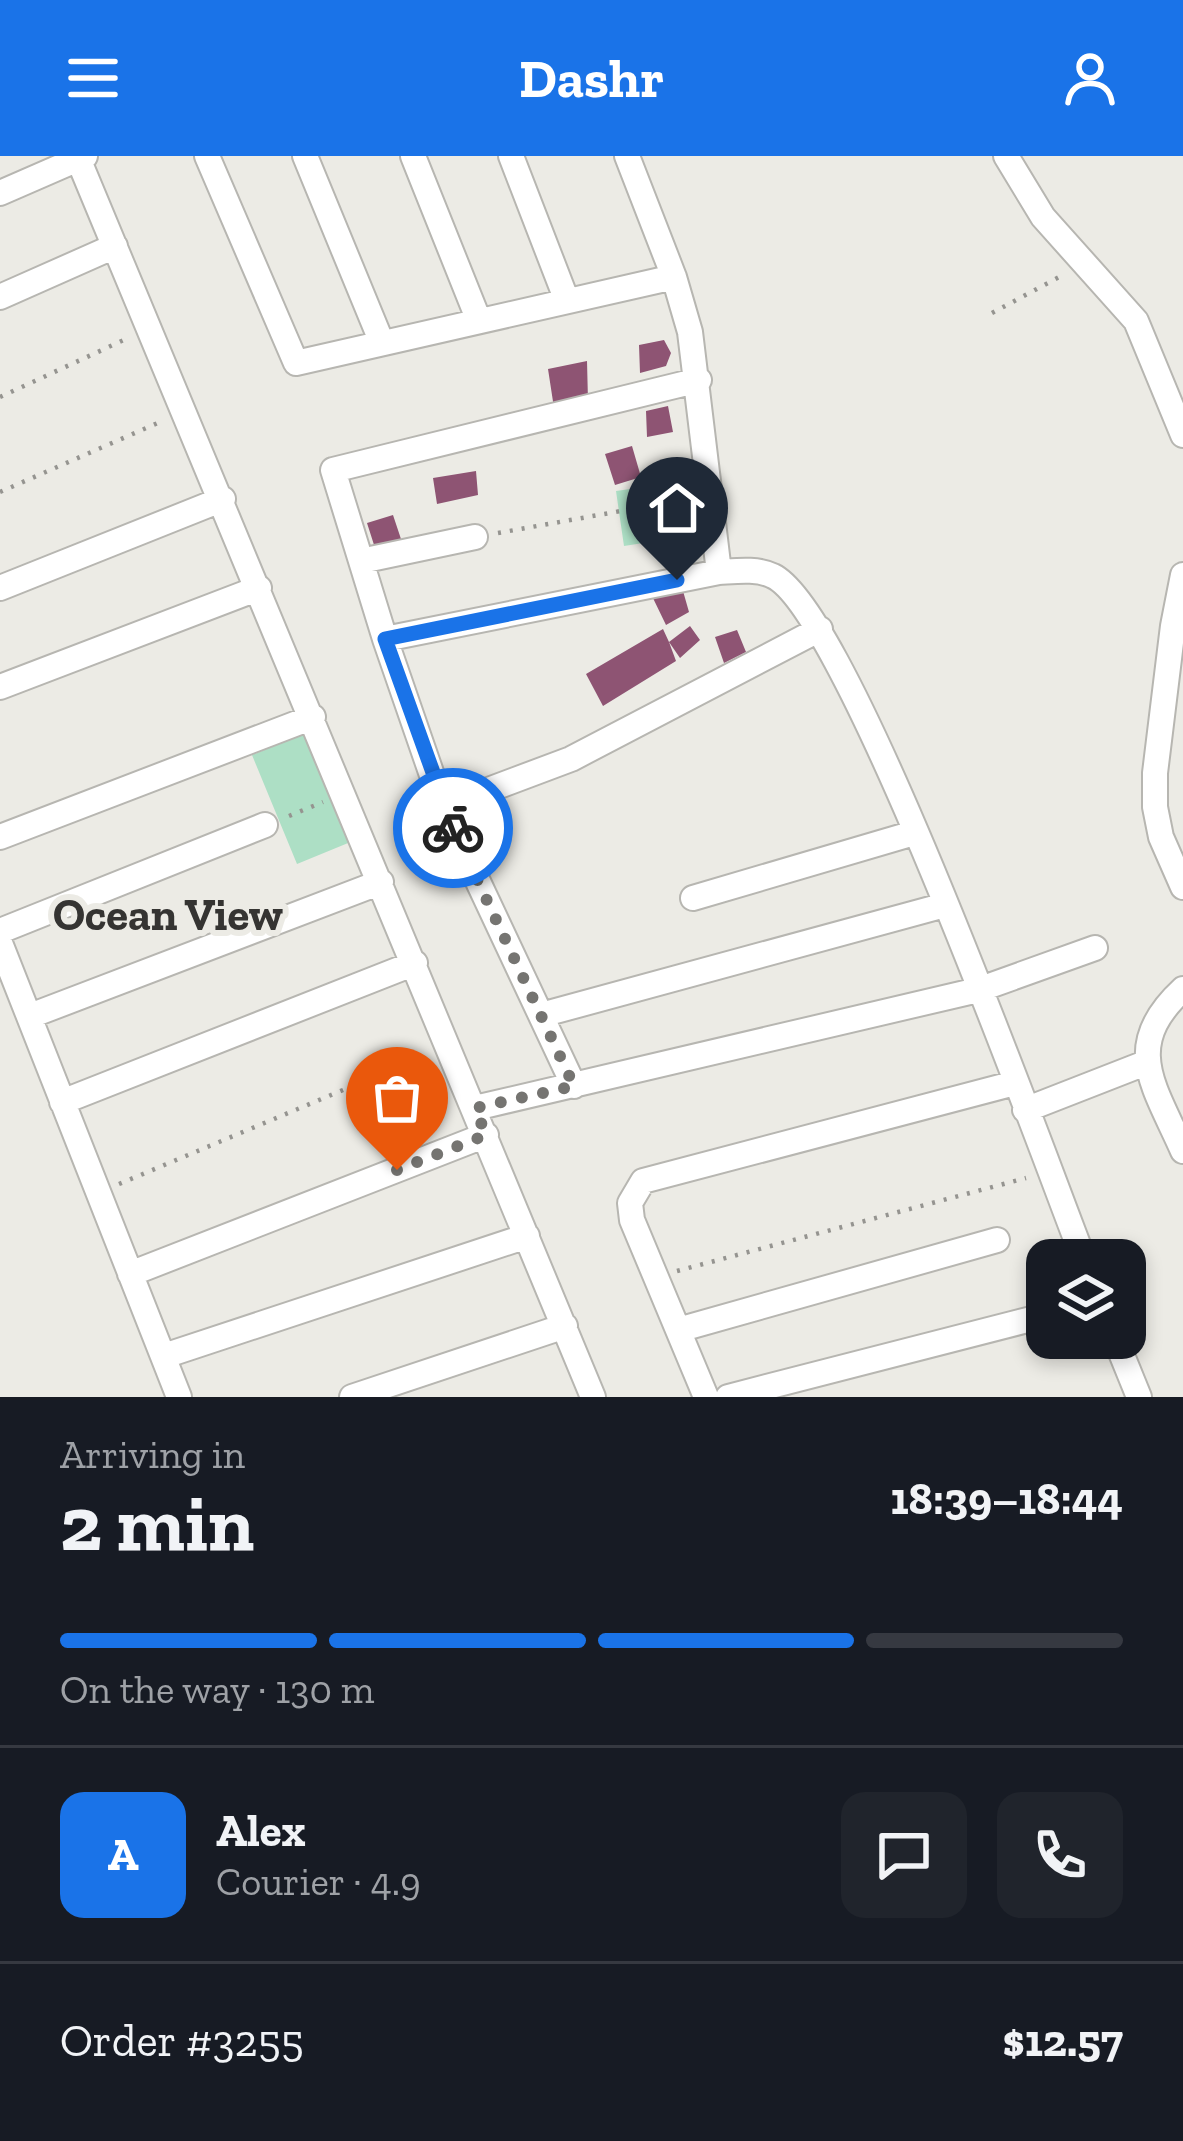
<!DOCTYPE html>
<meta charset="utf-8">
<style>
body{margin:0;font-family:"Zilla Slab",serif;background:#20242c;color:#f1f3f6;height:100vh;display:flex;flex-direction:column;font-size:45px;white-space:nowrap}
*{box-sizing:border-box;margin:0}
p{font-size:39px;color:#9ea1a6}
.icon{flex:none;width:66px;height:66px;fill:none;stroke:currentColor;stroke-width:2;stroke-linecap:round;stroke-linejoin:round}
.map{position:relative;height:1241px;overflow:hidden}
.drawer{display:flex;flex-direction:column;background:#171b24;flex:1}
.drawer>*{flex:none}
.buttons{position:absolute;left:1026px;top:1083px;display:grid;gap:24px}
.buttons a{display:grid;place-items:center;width:120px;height:120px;border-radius:24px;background:#171b24;box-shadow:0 6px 18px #0003;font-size:60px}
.pin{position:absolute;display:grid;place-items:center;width:102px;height:102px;color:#fff;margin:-123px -51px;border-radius:50% 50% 50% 0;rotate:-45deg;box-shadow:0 0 12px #0007}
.pin .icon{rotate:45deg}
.courier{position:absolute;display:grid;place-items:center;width:120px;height:120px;margin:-60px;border:9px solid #1a73e8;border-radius:50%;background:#fff;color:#222;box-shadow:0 3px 15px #0007}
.overview em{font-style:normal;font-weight:800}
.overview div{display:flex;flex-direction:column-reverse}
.overview{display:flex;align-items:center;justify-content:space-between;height:204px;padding:0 60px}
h1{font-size:78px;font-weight:800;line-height:90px}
.bar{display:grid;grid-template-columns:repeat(4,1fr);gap:18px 12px;align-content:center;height:144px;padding:0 60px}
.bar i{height:15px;border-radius:9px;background:#363941}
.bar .selected{background:#1a73e8}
.bar p{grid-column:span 4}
.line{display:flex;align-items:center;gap:30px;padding:0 60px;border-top:3px solid #363941}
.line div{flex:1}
.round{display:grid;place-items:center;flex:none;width:126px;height:126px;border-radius:24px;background:#20242c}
header{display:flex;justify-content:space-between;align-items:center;height:156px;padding:0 60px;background:#1a73e8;color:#fff;font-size:54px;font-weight:800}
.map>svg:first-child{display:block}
</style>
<header><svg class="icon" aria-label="menu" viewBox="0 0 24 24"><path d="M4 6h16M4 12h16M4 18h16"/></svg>Dashr<svg class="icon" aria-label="person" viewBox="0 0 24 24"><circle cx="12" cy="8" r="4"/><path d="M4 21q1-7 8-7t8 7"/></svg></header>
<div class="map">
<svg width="1183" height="1241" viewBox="0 0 1183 1241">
<rect width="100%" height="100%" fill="#ecebe5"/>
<path fill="#addfc5" d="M700,323L708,377L624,390L616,335Z
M308,576L353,685L297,708L252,599Z"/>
<path fill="#8e5473" d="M664,184L671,197L666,210L640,217L639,189Z
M587,205L588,245L554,252L548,213Z
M668,250L673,276L647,281L646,255Z
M632,290L641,321L615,329L605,298Z
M476,315L478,339L437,348L433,322Z
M393,359L401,383L375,392L367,367Z
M681,428L689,456L666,469L651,438Z
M690,470L700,484L680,502L669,486L676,505L603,550L586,518L663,473L669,486Z
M737,474L746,496L724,507L715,481Z"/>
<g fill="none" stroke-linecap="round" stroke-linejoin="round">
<defs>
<path id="street" d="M77,0L593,1241
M207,0L296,207L674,121
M305,0L382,187
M413,0L479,165
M511,0L567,145
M627,0L674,121L690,176L719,416
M1006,0L1043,61L1136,165L1183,279
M0,37L85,0
M0,141L115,90
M361,405L475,381
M1183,419L1173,470L1155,617V651L1161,681L1183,731
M0,432L223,343
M385,483L719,416C736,415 757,412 773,420C848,455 1043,999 1084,1104
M0,531L259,432
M443,651L571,603L820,473
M0,681L313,561
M693,742L914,677
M0,775L265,669
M0,787L179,1241
M1183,833C1121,890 1154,929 1183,995
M541,859L945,749
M30,860L381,726
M574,930L443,651L385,483L333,314L699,224
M62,946L415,807
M475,952L978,834L1095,792
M1025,954L1148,906
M130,1118L486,979
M678,1174L997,1084
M1115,1182L1139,1241
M164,1200L527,1080
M352,1241L565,1170
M706,1241L632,1064L630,1047L643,1025L1015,927
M728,1241L1047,1159"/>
</defs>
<use href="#street" stroke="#b7b6b1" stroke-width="28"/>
<path stroke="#959490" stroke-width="4.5" stroke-dasharray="3 9" stroke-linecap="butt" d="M992,157L1061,120
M0,241L126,183
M0,336L160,266
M498,377L688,343
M289,660L323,646
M119,1028L424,900
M677,1115L1026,1022"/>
<use href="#street" stroke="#fff" stroke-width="24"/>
</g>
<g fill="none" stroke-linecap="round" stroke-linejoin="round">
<path stroke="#757471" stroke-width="12" stroke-dasharray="0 21.6" d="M397,1014L486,979L475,952L574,930L453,672"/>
<path stroke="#1a73e8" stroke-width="15" d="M453,672L385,483L677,424"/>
</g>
<g text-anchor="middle" stroke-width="12" stroke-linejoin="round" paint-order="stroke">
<g font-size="45" font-weight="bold" fill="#353432" stroke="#ecebe5">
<text x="168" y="774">Ocean View</text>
</g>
</g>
</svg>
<div class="buttons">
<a><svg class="icon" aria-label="layers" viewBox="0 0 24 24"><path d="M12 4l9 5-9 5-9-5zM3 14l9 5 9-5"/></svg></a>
</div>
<div class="pin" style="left:397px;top:1014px;background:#ea580c"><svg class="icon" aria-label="bag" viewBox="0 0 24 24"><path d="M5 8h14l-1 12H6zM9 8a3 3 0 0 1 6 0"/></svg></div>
<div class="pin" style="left:677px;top:424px;background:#1f2937"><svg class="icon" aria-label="home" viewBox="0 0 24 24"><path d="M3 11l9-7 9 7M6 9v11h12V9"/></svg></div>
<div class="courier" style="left:453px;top:672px"><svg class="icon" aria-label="bike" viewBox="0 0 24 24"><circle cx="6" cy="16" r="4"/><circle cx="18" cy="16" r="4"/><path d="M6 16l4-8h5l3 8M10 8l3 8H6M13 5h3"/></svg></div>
</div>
<section class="drawer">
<div class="overview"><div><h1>2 min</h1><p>Arriving in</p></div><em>18:39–18:44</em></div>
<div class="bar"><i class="selected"></i><i class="selected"></i><i class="selected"></i><i></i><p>On the way · 130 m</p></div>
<div class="line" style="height:216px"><b class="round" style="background:#1a73e8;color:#fff">A</b><div><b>Alex</b><p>Courier · 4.9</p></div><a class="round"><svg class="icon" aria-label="chat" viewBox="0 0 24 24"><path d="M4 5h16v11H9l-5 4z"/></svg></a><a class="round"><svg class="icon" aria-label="phone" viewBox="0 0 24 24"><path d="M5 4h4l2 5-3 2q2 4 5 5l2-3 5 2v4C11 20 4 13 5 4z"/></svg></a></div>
<div class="line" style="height:156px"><div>Order #3255</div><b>$12.57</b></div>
</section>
